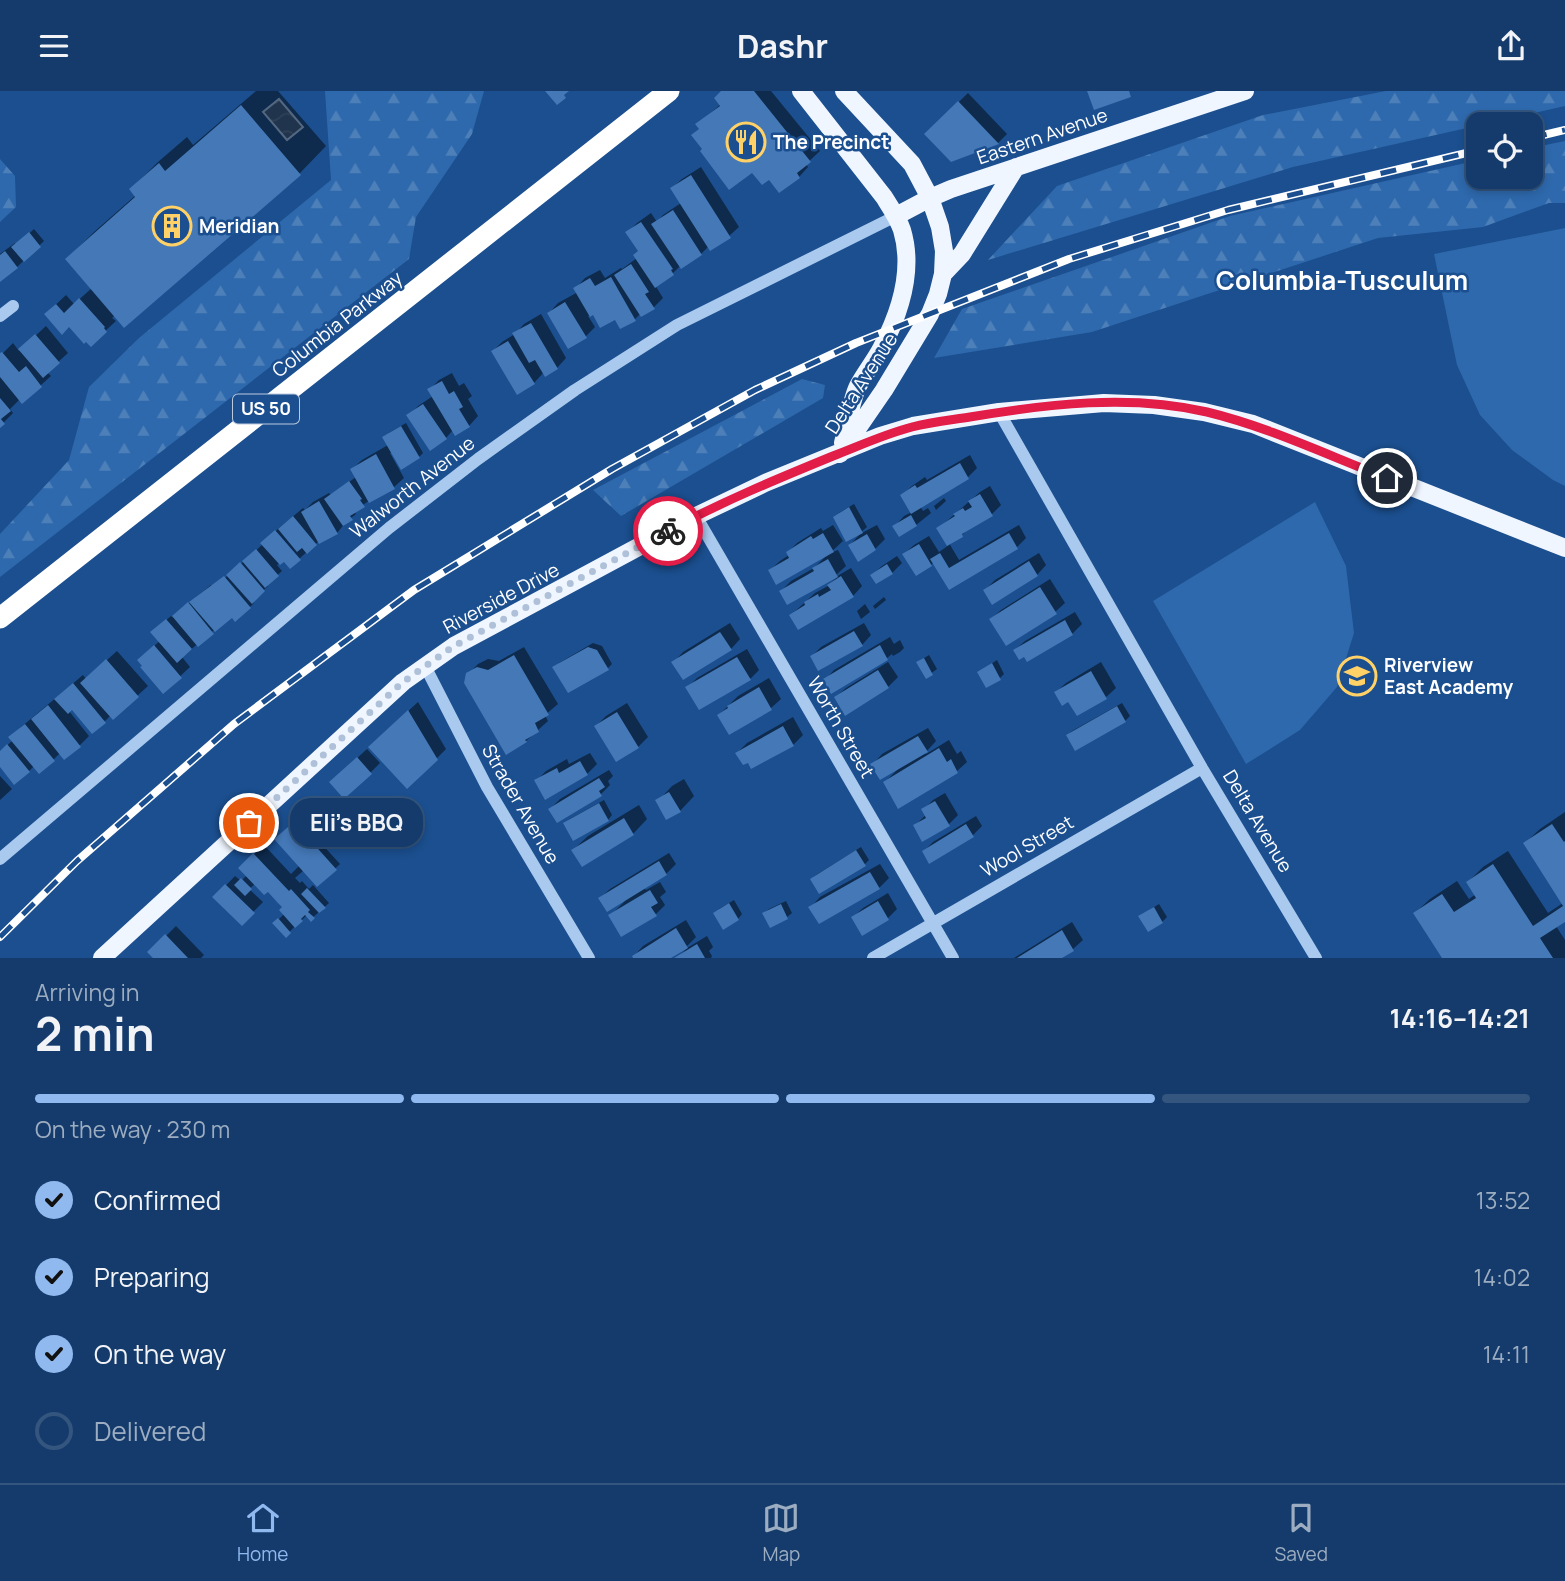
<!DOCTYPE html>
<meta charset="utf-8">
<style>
body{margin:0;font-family:Manrope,sans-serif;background:#1d4271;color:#f1f3f6;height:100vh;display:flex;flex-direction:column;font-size:26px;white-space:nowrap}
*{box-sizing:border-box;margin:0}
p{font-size:23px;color:#9dadc1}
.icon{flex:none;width:38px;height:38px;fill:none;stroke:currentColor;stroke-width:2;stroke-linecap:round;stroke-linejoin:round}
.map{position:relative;height:867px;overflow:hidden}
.side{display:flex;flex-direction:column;background:#143b6b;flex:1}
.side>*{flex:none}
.fabs{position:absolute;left:1466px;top:21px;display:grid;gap:14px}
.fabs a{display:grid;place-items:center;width:77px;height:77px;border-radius:14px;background:#143b6b;box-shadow:0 4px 10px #0003,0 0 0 2px #33557e;font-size:35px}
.pin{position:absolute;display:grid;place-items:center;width:60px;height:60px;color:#fff;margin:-30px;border:4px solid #fff;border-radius:50%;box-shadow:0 2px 7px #0007}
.courier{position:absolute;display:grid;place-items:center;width:70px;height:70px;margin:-35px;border:5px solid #e11d48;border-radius:50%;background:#fff;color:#222;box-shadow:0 2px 9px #0007}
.bubble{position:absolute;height:49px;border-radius:21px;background:#143b6b;box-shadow:0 4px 10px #0003,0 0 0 2px #33557e;font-size:23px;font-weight:700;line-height:49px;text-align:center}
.headline em{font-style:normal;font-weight:700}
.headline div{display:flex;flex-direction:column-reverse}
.headline{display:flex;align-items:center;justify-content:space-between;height:119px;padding:0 35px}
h1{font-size:46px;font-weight:700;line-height:52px}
.bar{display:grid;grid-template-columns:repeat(4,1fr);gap:10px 7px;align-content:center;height:84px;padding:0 35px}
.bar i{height:9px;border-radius:5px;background:#33557e}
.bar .current{background:#90b9f0}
.bar p{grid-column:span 4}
ol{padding:0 35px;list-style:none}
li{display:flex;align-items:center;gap:21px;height:77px}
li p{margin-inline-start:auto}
li .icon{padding:7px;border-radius:50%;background:#90b9f0;color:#111;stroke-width:4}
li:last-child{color:#9dadc1}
li i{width:38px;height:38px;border:4px solid #33557e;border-radius:50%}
header{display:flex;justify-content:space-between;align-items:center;height:91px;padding:0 35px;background:#143b6b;font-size:32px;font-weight:700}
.dock{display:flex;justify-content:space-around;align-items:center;height:98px;border-top:2px solid #33557e;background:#143b6b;font-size:19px;color:#9dadc1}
.dock a{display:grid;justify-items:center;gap:4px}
.dock .current{color:#90b9f0}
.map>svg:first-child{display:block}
</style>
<header><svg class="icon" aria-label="menu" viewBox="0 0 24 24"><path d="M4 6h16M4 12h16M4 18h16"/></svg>Dashr<svg class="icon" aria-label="share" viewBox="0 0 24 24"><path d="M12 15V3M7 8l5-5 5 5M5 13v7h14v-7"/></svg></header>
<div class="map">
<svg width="1565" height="867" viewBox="0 0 1565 867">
<defs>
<pattern id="forest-firs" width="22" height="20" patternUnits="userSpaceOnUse" patternTransform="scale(1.75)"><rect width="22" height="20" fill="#2e69ad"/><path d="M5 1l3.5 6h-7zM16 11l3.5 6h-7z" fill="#4d80b9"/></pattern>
<pattern id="water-waves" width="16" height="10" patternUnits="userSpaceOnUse" patternTransform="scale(1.75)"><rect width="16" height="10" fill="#3c6290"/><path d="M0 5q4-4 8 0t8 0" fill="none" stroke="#597aa1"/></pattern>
</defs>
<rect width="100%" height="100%" fill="#1b4f8f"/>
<path fill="url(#forest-firs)" d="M325,0H484L472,43L416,126L409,168L0,486V443L69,369L89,296L139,247L331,89Z
M1386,0H1565V15L1293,76L988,169L1057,95L1263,24Z
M1565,50V112H1549L1483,136L1378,147L1092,241L934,267L962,218L1230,125L1479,69V86H1531V57Z
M0,68L15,85L16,116L0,131Z
M802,288L825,294L823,307L621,425L593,399Z"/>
<path fill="#2e69ad" d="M1565,137V395L1553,389L1512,359L1480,324L1457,274L1434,163Z
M1315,411L1346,475L1354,542L1337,596L1300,639L1246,673L1153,510Z"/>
<path fill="url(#water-waves)" stroke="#9cc4f0" stroke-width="2" d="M279,8L303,36L287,49L263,21Z"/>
<path fill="#0007" d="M256,0H278L326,55L300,82L115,224L112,227L116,230L91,253L69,234L46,223L66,204L74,213L92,197L67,168L94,141L136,104L131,98L158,71L187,46L193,54Z
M723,0H771L820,60L806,73L808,76L799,86L769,87L704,58L701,37L698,33L721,13Z
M968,2L1007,43L998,52L951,69L926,43Z
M701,76L739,136L729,145L709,155L701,163L680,175L673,182L655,194L663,207L654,216L641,222L635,228L593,222L588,225L595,236L585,246L549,222L558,212L578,201L576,197L585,187L600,179L605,187L621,177L622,178L637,167L640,159L628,141L637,132L651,122L657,131L663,124L681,112L672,97L682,88Z
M34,138L44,150L17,176L0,189V163L15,152L17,154Z
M541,223L566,267L557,277L544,281L534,292L493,260L502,251L515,243L524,233Z
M46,235L68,262L47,281L51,285L41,294L22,310L20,308L10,318L13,322L0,335V265L13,252L19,260Z
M452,282L459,295L464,292L472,305L468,308L478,325L469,335L453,339L446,347L409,325L418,315L433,305L429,299L439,289Z
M406,332L423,362L419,366L393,361L390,362L404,387L394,396L370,409L354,420L356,423L346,431L337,442L319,450L290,476L284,468L277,474L282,480L267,493L268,495L252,510L254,512L250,516L232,524L182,566L190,576L163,601L149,559L160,550L157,537L171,525L172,526L211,494L213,496L230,483L263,453L272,443L303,417L305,419L313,411L329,402L331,404L356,386L352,378L362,369L388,354L389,342Z
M970,364L977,377L968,386L920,415L923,420L928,417L931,422L916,434L895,435L904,425L912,421L902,404L912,395L925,386L927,389Z
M990,395L1001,414L992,423L970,436L962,444L949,452L959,469L1019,434L1026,447L1017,456L949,496L934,471L931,474L904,463L914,454L929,445L939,461L949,454L939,437L980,401Z
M944,407L946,410L936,419L934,415Z
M854,413L867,436L861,441L839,422Z
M833,434L843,450L830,462L838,459L846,475L836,484L781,500L791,490L814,477L827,464L770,479L780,470L789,464L788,461L797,452L821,437L823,440Z
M877,434L885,448L875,458L850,454L860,443Z
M1039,462L1046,474L1037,484L985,499L995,489Z
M897,465L902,472L892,482L872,484L882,475Z
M851,477L862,495L853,505L791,524L815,502L828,495L839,484Z
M1050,488L1065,512L1055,521L991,528L1001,519Z
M884,506L886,509L875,518L873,515Z
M865,513L870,521L861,528L857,520Z
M1075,521L1082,533L1072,543L1025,564L1015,559L1025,550Z
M730,532L740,548L731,558L674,571L683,561Z
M864,532L871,544L862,554L812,565L821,556Z
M890,546L894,553L900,549L904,557L900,561L893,565L892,563L887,567L825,589L834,579Z
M593,552L602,555L612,573L608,577L559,572Z
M524,556L558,613L545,624L548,630L538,639L526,650L506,661L468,583L478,573L488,568L499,570Z
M747,558L759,579L750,588L688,596L697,587Z
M117,560L148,595L138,604L113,627L111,624L105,630L73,617L69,620L89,645L80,654L60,662L54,668L34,675L29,680L0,674V661L13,649L20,637L83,584L86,588Z
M929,564L937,578L926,586L918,571Z
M997,569L1004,583L1000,587L979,581Z
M888,571L898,586L888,596L836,606L846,597Z
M1101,571L1116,597L1106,606L1056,601L1066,592Z
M769,587L781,608L771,617L729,641L719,624L738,605Z
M418,611L446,658L436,668L380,646Z
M627,612L648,646L638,656L596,635L606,625Z
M1122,612L1130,625L1125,630L1076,658L1068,644L1072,640Z
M793,626L803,644L793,654L748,669L737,662L747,652Z
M928,637L936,650L925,662L926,663L949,649L957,663L961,660L967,671L957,680L899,715L885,691L899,677L873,673L882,663Z
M367,658L380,672L371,681L341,682Z
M590,662L597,673L587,683L537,689L546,680L567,668L569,673Z
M609,679L613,685L608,690L610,694L601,703L550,718L560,708Z
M0,685L12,698L0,709Z
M684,688L694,705L680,720L658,710L672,695Z
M945,702L958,724L948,734H915L926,724L923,719L933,709Z
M604,709L612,724L608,729L565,732L570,728Z
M639,714L647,728L633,743L573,759L588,745Z
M1565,721V828L1556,835L1565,849V867H1444L1415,822L1430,808L1457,790L1469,808L1476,803L1468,791L1483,776L1508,760L1548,822L1563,812L1525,752L1540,738Z
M976,725L982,735L973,744L924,760L933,751Z
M299,728L340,773L317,794L304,779L295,787L300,792L302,790L309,798L313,794L329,812L311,828L307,824L286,844L275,832L284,823V816L268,799L255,793L249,798L263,811L242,832L215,806L235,785L241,790L247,784L240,777L264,754L291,783L300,774L277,748Z
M861,756L869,769L865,773L812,788L816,784Z
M669,762L676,773L666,783L644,797L646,799L660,791L666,801L660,806L665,814L656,823L610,825L625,810L600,807L610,798Z
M880,773L889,787L879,797L811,816L820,806Z
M888,802L897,818L888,827L853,826L863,817Z
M734,809L742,823L738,828L719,818Z
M786,810L792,822L787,826L771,835L764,822L769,818Z
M1159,813L1167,826L1162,831L1140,825Z
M686,829L696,846L687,855L667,867H635L634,865L643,855Z
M1072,831L1083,849L1073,858L1058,867H1014Z
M176,835L204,864L201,867H155L150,861Z
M707,845L713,856L709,860L712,865L711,867H678L687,857Z"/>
<path fill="#4478b7" d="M545,0H569L564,4L566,7L557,14Z
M721,0H754L811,71L797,82L800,87L779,102L769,89L762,94L752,82L729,99L700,60L702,58L691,44L699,38L695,33L720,15L714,7Z
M1087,0H1129L1131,6L1094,19Z
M958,10L999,53L951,71L924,43Z
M241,14L301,84L124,237L65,168L135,106L129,98L159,72L165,80Z
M691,84L731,147L710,160L670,97Z
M673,119L702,164L681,178L651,133Z
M641,131L673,178L671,179L674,184L655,197L633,164L638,160L625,141Z
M29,141L41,156L24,171L11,156Z
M5,160L18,177L0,191V164Z
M631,173L649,201L645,203L655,218L641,226L614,184Z
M611,186L636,230L620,238L615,229L600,237L593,224L590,226L573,197L590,187L595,195Z
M79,207L105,236L104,237L107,241L91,256L86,251L84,253L69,236L62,244L44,223L56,213L64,222Z
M565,211L587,247L568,258L547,222Z
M531,232L558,278L545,286L535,269L529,272L512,242Z
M35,243L60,272L43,287L18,258Z
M508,250L535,293L517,304L491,260Z
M2,261L19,281L26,275L42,296L22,313L0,286V262Z
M442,290L449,303L454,300L463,316L459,318L470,336L455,345L427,298Z
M0,307L11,320L1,328L5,333L0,337Z
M423,313L447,348L430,360L406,324Z
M401,335L420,367L401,379L382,346Z
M376,363L395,398L369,412L350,378Z
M960,372L969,388L911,423L900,404L915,394L917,397Z
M349,390L362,408L360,409L365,416L350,425L353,429L343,435L324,408Z
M980,403L993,425L962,443L963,446L947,455L936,437L955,425L953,423L963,417L965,420L972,416L968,410Z
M319,410L338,443L319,453L301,421Z
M849,416L863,442L846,451L833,426Z
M911,424L917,435L899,446L892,435Z
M293,425L317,454L307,463L302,457L297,461L278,438Z
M275,439L301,469L290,478L284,471L280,474L260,452Z
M823,442L834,461L776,494L768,479L789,467L786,461L811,445L813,448Z
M1009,442L1018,458L949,499L930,468L940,462L949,477Z
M867,443L876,459L858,471L848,454Z
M919,453L932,475L916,485L902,463Z
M256,458L279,485L265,497L242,470Z
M828,468L838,486L787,514L779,500L814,480L812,477Z
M1029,470L1038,485L992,514L983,499Z
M240,471L265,500L252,513L226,484Z
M887,473L893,483L876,493L870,484Z
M224,485L251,517L235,531L232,527L215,541L189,511Z
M841,485L854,506L798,539L789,524L805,514L804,511L818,503L819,506L831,499L827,494Z
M1040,496L1057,523L1006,555L989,528Z
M188,511L214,543L198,556L172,525Z
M166,528L192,558L177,572L150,541Z
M1065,529L1073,544L1027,571L1024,566L1019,569L1013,559Z
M854,540L863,555L818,580L810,565Z
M720,541L732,559L683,589L671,571Z
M154,554L182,587L163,603L140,576L142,575L137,569Z
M880,554L888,569L831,603L823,588Z
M588,556L597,559L609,579L568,602L552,576Z
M514,564L549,624L535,632L539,641L525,649L527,651L506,664L464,592L466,582L477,576L488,579Z
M737,566L751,589L699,619L685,596Z
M924,567L933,584L926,588L916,571Z
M106,568L139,606L113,629L80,592Z
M992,572L1001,589L986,597L977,581Z
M878,579L889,597L845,625L834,606Z
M1091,580L1107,608L1077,625L1068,611L1062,615L1054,601Z
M73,592L106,632L92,643L72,619L68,623L54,608Z
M759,596L772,619L729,644L717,624L728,617L727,615Z
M48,614L81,656L64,669L31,628Z
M1117,615L1126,631L1075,660L1066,644Z
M408,619L438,669L407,698L368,656Z
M617,621L639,657L616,671L594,635Z
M25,633L55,670L39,683L8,646Z
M783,635L794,655L751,678L748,672L743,674L735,662Z
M918,645L928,661L880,689L870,673Z
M7,653L30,681L14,694L0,676V660Z
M939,657L947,671L951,668L958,682L898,718L883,691Z
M357,666L372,683L344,708L329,691Z
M580,670L588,684L545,709L534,689L557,677L559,682Z
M599,687L605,696L599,700L602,705L557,732L548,718Z
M669,701L681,721L666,729L655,709Z
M935,710L950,735L922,751L913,734L926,727L921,718Z
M599,712L609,730L573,750L563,732Z
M624,727L634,744L582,776L571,759Z
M294,731L337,779L317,796L274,748Z
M966,733L974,746L929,773L922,760Z
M1552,733L1564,751L1565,750V831L1540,847L1553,867H1442L1413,822L1442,803L1454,821L1476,807L1466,791L1493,773L1533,835L1563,815L1523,752Z
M856,759L866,775L819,803L810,788Z
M253,762L289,800L291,798L310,819L308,821L315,827L311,831L305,824L301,828L303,830L295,837L279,819L282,816L277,811L268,801L264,804L238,777Z
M659,770L667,784L607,821L598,807Z
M870,781L880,798L819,833L808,816Z
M241,787L252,798L245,805L234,794Z
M225,793L255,822L242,835L212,806Z
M307,797L326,817L319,822L301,803Z
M650,799L658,812L651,816L657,825L621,846L608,824Z
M878,810L889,829L862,845L851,826Z
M729,812L739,829L723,839L713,822Z
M781,813L788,828L770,837L762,822Z
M1154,816L1163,832L1148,841L1138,825Z
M278,827L291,842L286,847L272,832Z
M676,837L688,857L671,867H633L632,865Z
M1062,839L1074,860L1062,867H1017Z
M165,843L166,844L188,867H153L147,861Z
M697,853L705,867H674Z"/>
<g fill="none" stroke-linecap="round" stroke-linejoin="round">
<path stroke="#a9c9ee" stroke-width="12" d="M0,225L13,215
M999,321L1202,677L1316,867
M696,425L953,867
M425,575L487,696L589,867
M0,768L389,437L478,368L575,299L677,234L896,125
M873,867L1202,677"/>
<path stroke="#f0f6ff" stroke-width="18" d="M801,0L884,106C891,117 898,127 902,139C914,179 900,222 881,258C874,271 865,282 858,295C851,309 847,336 843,352
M896,125L930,107L951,98L1245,0
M943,183L962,163L1016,76
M840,363L884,299L930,223L938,203L943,183L944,160L940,136L930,107L912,73L844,0
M102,867L403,591L454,555L696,425L765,392L880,345L913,335L999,321L1104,312L1154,314L1204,321L1253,333L1565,457"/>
<path stroke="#fff" stroke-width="21" d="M0,527L669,0"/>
<defs>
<path id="rail" d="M1531,47L1565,39
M0,846L77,770L234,633L414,499L612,378L755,299L856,252L1069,168L1228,119L1479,59"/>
</defs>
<use href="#rail" stroke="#fff" stroke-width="8"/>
<use href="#rail" stroke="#1b4f8f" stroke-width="5" stroke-dasharray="16" stroke-linecap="butt"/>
</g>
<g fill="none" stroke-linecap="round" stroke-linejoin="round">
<path stroke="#afc1d8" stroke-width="7" stroke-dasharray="0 12.6" d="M249,732L403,591L454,555L668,440"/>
<path stroke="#e11d48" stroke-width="9" d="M668,440C721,411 777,388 833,365C859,355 885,343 912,336C931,331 951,329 970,326C1047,313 1130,303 1207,321C1269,336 1327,364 1387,387"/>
</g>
<defs>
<symbol id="restaurant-ring" viewBox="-11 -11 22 22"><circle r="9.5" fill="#1b4f8f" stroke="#ffd166" stroke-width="1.5"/><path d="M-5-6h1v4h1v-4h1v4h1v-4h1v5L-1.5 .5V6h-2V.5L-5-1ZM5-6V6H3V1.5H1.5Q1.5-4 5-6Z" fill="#ffd166"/></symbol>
<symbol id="building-ring" viewBox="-11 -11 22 22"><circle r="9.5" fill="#1b4f8f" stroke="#ffd166" stroke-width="1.5"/><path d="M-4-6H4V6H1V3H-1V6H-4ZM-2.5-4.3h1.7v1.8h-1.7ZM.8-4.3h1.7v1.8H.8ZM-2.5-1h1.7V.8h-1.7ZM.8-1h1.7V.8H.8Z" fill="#ffd166"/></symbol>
<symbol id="school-ring" viewBox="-11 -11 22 22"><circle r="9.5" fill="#1b4f8f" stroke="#ffd166" stroke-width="1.5"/><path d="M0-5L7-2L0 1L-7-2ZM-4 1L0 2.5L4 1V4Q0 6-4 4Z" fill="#ffd166"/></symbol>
</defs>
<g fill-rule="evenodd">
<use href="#restaurant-ring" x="724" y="29" width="44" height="44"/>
<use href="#building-ring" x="150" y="113" width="44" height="44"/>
<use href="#school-ring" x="1335" y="563" width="44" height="44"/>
</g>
<g text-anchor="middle" stroke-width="5" stroke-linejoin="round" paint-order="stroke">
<rect fill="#1b4f8f" stroke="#bbcadd" stroke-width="2" x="233" y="303.5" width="66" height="29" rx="5"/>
<g font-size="18" font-weight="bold" fill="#fff">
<text x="266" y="324">US 50</text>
</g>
<g font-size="19" fill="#fff" stroke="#1b4f8f">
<text transform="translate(1042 45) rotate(-19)" y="7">Eastern Avenue</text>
<text transform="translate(337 233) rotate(-38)" y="7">Columbia Parkway</text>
<text transform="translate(861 292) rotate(-57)" y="7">Delta Avenue</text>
<text transform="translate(412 396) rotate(-38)" y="7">Walworth Avenue</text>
<text transform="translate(501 507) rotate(-28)" y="7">Riverside Drive</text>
<text transform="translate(841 636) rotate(60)" y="7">Worth Street</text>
<text transform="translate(521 713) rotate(60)" y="7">Strader Avenue</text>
<text transform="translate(1258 730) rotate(59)" y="7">Delta Avenue</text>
<text transform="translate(1027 755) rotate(-30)" y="7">Wool Street</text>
</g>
<g font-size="19" font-weight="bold" fill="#fff" stroke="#1b4f8f" text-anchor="start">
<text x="773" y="58">The Precinct</text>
<text x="199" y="142">Meridian</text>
<text x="1384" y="581">Riverview<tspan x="1384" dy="22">East Academy</tspan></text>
</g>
<g font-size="26" font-weight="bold" fill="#fff" stroke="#1b4f8f">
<text x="1342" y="199">Columbia-Tusculum</text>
</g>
</g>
</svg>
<div class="fabs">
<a><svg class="icon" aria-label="locate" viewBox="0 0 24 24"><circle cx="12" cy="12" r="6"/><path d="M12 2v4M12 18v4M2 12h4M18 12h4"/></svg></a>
</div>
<div class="pin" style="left:249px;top:732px;background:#ea580c"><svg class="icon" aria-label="bag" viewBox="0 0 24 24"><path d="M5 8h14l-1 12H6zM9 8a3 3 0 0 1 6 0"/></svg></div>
<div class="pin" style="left:1387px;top:387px;background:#1f2937"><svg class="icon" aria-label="home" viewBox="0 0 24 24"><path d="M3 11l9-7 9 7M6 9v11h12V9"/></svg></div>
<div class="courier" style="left:668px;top:440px"><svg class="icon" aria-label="bike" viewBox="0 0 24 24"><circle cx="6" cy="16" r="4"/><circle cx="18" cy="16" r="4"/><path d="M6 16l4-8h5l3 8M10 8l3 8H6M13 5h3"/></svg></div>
<div class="bubble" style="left:290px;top:707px;width:133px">Eli’s BBQ</div>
</div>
<section class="side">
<div class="headline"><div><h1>2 min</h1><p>Arriving in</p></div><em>14:16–14:21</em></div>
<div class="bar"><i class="current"></i><i class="current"></i><i class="current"></i><i></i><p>On the way · 230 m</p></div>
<ol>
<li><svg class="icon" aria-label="check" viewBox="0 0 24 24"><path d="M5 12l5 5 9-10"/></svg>Confirmed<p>13:52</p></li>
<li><svg class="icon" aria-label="check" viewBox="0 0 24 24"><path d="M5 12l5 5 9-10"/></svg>Preparing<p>14:02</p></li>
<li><svg class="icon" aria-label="check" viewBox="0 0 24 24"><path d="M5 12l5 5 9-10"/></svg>On the way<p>14:11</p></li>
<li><i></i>Delivered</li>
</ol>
</section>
<nav class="dock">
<a class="current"><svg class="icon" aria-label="home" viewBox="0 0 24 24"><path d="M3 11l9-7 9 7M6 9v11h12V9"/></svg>Home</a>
<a><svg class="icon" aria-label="map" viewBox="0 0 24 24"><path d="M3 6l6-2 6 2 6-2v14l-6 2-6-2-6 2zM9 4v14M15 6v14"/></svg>Map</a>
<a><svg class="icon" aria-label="saved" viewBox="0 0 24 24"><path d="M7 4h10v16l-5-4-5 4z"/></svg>Saved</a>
</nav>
